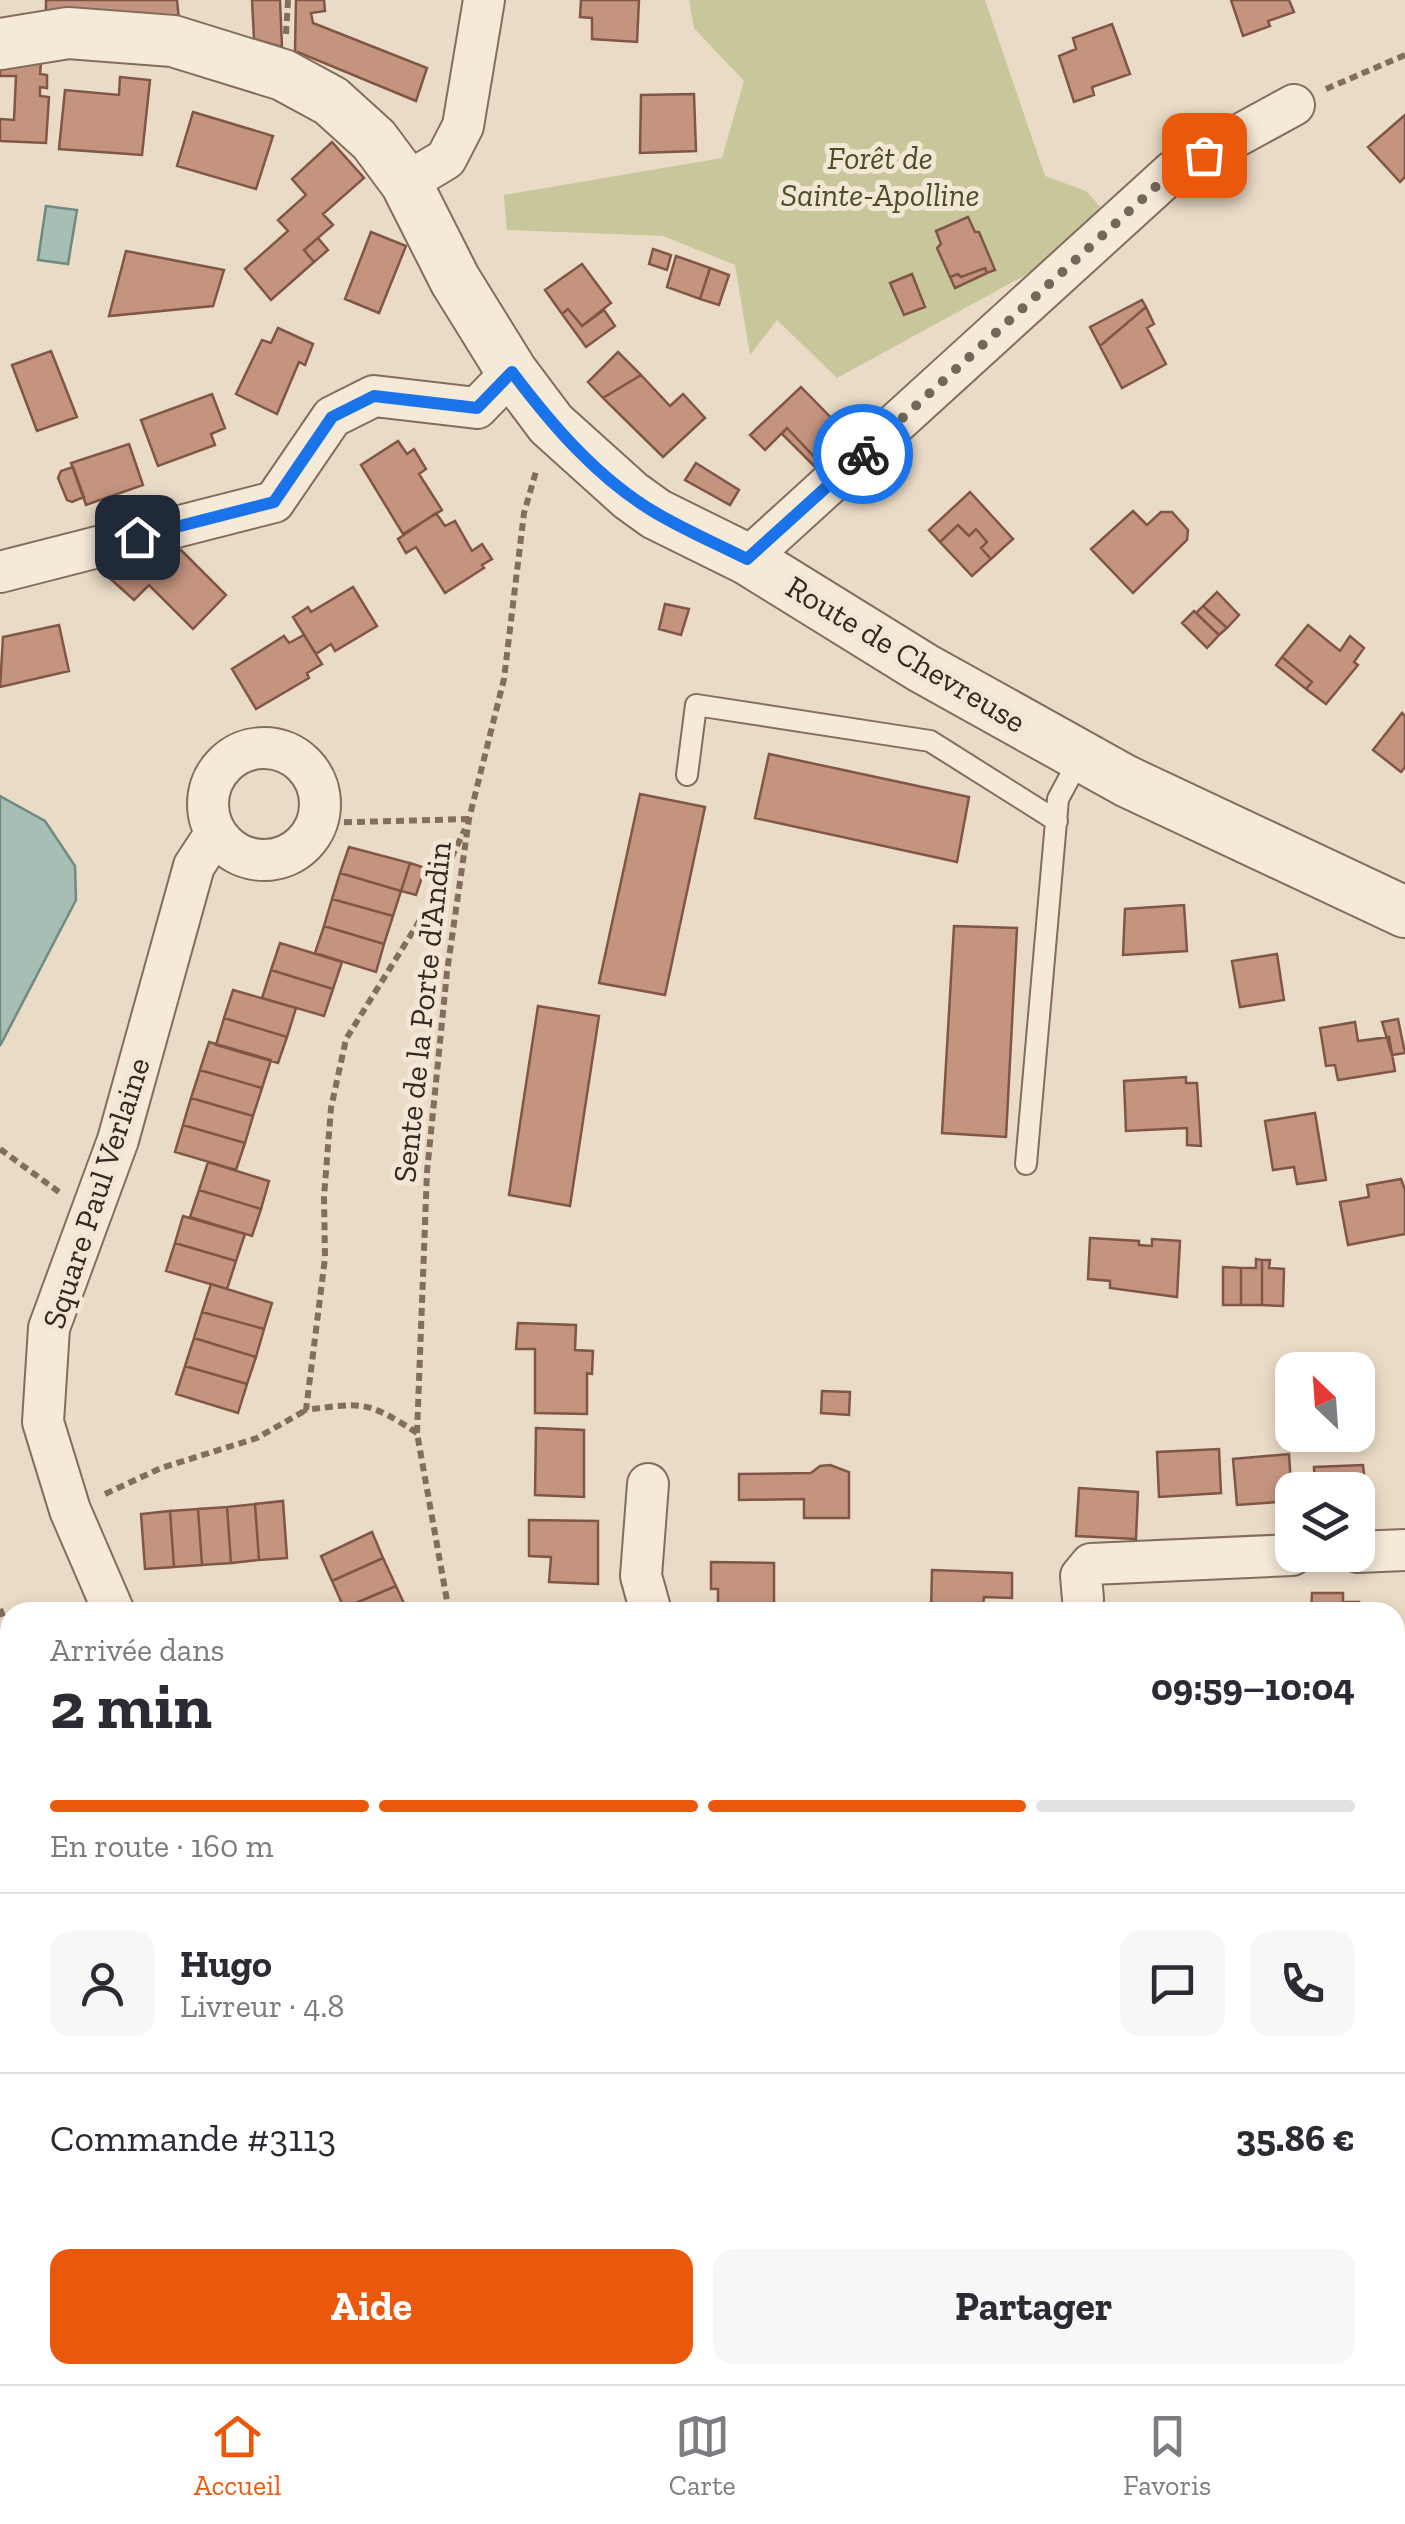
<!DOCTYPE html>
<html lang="fr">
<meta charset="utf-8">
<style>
body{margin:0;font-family:"Zilla Slab",serif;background:#f7f7f7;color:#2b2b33;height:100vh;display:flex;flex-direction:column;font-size:38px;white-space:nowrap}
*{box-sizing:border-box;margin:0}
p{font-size:32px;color:#7c7c81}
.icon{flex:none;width:55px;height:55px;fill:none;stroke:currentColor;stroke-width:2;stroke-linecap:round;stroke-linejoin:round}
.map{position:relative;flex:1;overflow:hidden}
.drawer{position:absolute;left:0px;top:1602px;width:1405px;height:782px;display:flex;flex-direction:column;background:#fff;border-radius:30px 30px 0 0;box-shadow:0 5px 15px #0003}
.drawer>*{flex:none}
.needle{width:65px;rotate:335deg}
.controls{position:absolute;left:1275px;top:1352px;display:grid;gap:20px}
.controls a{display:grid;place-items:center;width:100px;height:100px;border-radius:20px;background:#fff;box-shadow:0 5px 15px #0003;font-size:50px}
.pin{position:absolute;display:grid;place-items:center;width:85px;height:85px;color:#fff;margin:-42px;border-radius:20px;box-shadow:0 5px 15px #0006}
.courier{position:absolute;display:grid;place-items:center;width:100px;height:100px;margin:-50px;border:8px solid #1a73e8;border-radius:50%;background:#fff;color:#222;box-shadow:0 2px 12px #0007}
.overview em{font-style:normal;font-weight:700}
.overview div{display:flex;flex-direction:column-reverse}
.overview{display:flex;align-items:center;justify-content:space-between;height:170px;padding:0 50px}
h1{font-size:65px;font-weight:700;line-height:75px}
.bar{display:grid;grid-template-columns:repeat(4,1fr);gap:15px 10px;align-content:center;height:120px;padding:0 50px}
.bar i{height:12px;border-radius:8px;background:#e1e1e2}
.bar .active{background:#ea580c}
.bar p{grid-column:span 4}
.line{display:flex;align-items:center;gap:25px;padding:0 50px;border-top:2px solid #e1e1e2}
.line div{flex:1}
.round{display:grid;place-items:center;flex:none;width:105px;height:105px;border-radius:20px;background:#f7f7f7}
.cta{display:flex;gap:20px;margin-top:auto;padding:20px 50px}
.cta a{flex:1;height:115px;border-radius:20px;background:#ea580c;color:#fff;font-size:40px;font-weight:700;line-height:115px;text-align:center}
.cta a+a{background:#f7f7f7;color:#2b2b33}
.tabs{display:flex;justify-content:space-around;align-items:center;height:140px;border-top:2px solid #e1e1e2;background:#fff;font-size:28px;color:#7c7c81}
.tabs a{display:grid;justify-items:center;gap:5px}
.tabs .active{color:#ea580c}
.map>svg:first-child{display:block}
</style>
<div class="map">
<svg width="1405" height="2384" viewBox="0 0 1405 2384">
<rect width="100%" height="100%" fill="#eadbc6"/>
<path fill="#c7c79b" d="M689,0H985L1045,176L1086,191L1104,211L1042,266L837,378L777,320L750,355L735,265L663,236L507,230L504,195L722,158L744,81L694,28Z"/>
<path fill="#a7beb5" stroke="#6f8b81" stroke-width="2.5" d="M46,206L77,210L68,264L38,260Z
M0,796L45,821L75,866L76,900L0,1046Z"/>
<path fill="#c4947f" stroke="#805646" stroke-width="2.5" d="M46,0H177L179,20L46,16Z
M252,0H280L282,47L254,39Z
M296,0H324L325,11L311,13L313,23L427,68L416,101L295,51Z
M581,0H639L637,42L592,39V18L580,17Z
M1231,0H1289L1294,12L1268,21L1270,26L1243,36Z
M1112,24L1130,74L1092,87L1094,95L1074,102L1059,56L1076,49L1073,38Z
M42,52L40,74L47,75V88L40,87V96L49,97L46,143L0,141V119L14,120L16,76H0V54Z
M120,77L150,80L142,155L59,149L65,90L119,95Z
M694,94L696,151L640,153L641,95Z
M193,112L273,136L256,189L177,166Z
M1405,115V177L1400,182L1368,147Z
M332,142L364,178L323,214L333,225L304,250L314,262L271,300L245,269L288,231L278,220L306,195L292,179Z
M968,217L975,232H979L995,270L987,273L985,268L961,277L958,274L950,277L937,248L941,244L936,231Z
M371,232L406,246L379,313L345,299Z
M318,238L328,250L314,262L304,250Z
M653,249L671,255L667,270L649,264Z
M126,251L224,270L213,306L109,316Z
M676,256L710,268L700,299L667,287Z
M582,264L611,303L582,326L568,309L562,314L545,290Z
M710,268L729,275L719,305L700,299Z
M985,268L987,273L955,288L950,277L958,274L961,277Z
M912,274L925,307L904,315L890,283Z
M1142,300L1146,307L1100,346L1090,327Z
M1146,307L1154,324L1147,328L1166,364L1122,388L1100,346Z
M568,309L582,326L604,310L615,326L586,347L562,314Z
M278,328L313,344L305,365L299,362L277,414L236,394L262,340L271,343Z
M51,351L77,417L37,431L12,365Z
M618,352L641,375L603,398L588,382Z
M641,375L670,406L683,394L705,418L663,457L603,398Z
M801,387L849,436L821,464L787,428L765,450L750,435Z
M212,394L225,428L211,434L215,445L158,466L141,420Z
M787,428L821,464L817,469L782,434Z
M398,441L407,454L414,449L426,469L419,474L442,510L403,534L361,465Z
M129,444L143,485L86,505L71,463Z
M696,463L739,490L730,505L685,480Z
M73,467L84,497L72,502L67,500L58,478L61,471Z
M970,492L1013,539L991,559L981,548L987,542L976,529L969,536L958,525L940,542L929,530Z
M1133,511L1147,525L1161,512H1172L1188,530L1187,540L1133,593L1091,549Z
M436,513L445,526L455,521L472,551L482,544L492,559L482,565L484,568L445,593L416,547L406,553L398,539Z
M958,525L969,536L976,529L987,542L981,548L991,559L972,576L940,542Z
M181,550L226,595L193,629L149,585L134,600L105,574L120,562L155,554L167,566Z
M353,587L377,626L335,651L331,644L316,654L293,617L308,607L311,612Z
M1217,592L1239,615L1227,628L1203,606Z
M665,604L689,609L681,635L659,629Z
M1203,606L1227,628L1219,635L1196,613Z
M1194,611L1219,635L1207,648L1182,623Z
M59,625L69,671L0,687L3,637Z
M1308,625L1340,651L1350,636L1364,648L1354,662L1358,665L1326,704L1306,689L1312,682L1282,657Z
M304,635L322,664L307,673L309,678L256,709L232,669L284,636L289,643Z
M1282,657L1312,682L1306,689L1276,665Z
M1402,713L1405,716V767L1401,772L1373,750Z
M769,754L969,797L957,862L755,818Z
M640,794L705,807L665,995L599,983Z
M349,847L410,863L401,891L340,873Z
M410,863L425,868L416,895L401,891Z
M340,873L401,891L393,916L332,899Z
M332,899L393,916L384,944L324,926Z
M1184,905L1187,951L1123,955L1125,909Z
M324,926L384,944L376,972L315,953Z
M954,926L1017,928L1006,1137L942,1133Z
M280,943L342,962L333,989L271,970Z
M1277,954L1284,1000L1240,1007L1232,961Z
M271,970L333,989L324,1016L262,998Z
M233,990L296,1008L287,1037L224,1018Z
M538,1006L599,1016L570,1206L509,1195Z
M224,1018L287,1037L278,1063L216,1045Z
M1398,1019L1405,1053L1392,1055L1382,1022Z
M1355,1022L1358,1041L1389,1037L1395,1071L1338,1080L1335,1065L1326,1066L1320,1028Z
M209,1042L271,1060L262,1088L200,1070Z
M200,1070L262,1088L253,1116L191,1098Z
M1186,1077V1083H1197L1201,1146L1187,1145V1128L1126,1131L1124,1081Z
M191,1098L253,1116L245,1143L183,1125Z
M1315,1113L1326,1180L1297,1184L1294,1167L1273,1170L1265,1121Z
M183,1125L245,1143L236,1170L175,1152Z
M208,1162L269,1181L261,1209L199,1190Z
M1401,1179L1405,1190V1234L1348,1245L1340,1202L1369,1197L1367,1185Z
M199,1190L261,1209L252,1236L190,1217Z
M183,1216L245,1234L236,1261L175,1243Z
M1090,1238L1139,1241V1245L1152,1246V1239L1180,1241L1177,1297L1110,1288V1281L1088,1279Z
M175,1243L236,1261L227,1289L166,1271Z
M1256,1259L1262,1260V1305H1241V1268H1256Z
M1262,1260H1270L1269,1268L1284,1269L1283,1306L1262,1305Z
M1223,1267L1241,1268V1305H1223Z
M211,1284L272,1303L264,1329L202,1312Z
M202,1312L264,1329L256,1357L194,1338Z
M518,1323L576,1325L575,1350L593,1351L592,1374L587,1373V1414L535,1413V1349H516Z
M194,1338L256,1357L247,1384L185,1366Z
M185,1366L247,1384L238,1413L176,1394Z
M822,1391L850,1392L849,1415L821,1413Z
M536,1428L584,1430V1497L535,1495Z
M1219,1449L1221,1493L1159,1497L1157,1452Z
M1289,1454L1292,1501L1237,1505L1233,1459Z
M830,1465L849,1472V1518H804V1499L739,1500V1474L811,1473L820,1466Z
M1363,1465L1368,1513H1358V1490H1315L1314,1467Z
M1079,1488L1138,1492L1136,1539L1076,1536Z
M283,1501L287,1558L259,1560L255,1504Z
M255,1504L259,1560L231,1563L227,1507Z
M227,1507L231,1563L202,1565L198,1509Z
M198,1509L202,1565L174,1567L170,1511Z
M170,1511L174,1567L145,1569L141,1514Z
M529,1520L598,1521V1584L549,1582L551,1557L529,1556Z
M372,1532L383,1558L332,1581L321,1556Z
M383,1558L396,1586L344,1608L332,1581Z
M711,1562L774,1563V1612H736V1608L718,1607V1589H711Z
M932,1570L1012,1573V1598L984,1597L982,1612H931Z
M396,1586L407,1610L346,1612L344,1608Z
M1312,1593H1343V1602H1359V1612H1311Z
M1405,1632V1678L1395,1679V1633Z
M1405,1804V1871L1395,1872V1805Z
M1,2278L10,2316L0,2321V2279Z
M376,2375H412L414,2384H377Z
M1239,2375H1269L1270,2384H1240Z"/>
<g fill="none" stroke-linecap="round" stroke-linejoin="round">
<defs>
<path id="service" d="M687,775L696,705L930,741L1057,821
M1026,1164L1058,799L1081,756"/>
<path id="minor" d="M406,183L446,159L463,126L484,0
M747,559L1173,171L1294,105
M0,572L274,502L332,417L374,396L477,408L512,372
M208 804a56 56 0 1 1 112 0a56 56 0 1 1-112 0Z
M648,1484L641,1576L651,1612
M1358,1552L1405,1550
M1083,1599L1081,1576L1091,1564L1292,1555
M114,1612L70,1510L43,1422L49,1328L118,1140L194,866L215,834
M1395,1763L1405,1762
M0,2022L10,2008
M0,2088L10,2112
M0,2215L10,2208
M473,2375L474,2384
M1048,2384V2375"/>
<path id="tertiary" d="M0,44L68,33L173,41L283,75L331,101L374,140L406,183L455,280L512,372L551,424L631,496L656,514L747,559L923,668L1126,781L1405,912"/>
</defs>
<use href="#service" stroke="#836d5d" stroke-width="24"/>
<use href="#minor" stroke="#836d5d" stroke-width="44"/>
<use href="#tertiary" stroke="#836d5d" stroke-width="54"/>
<path stroke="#836d5d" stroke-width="6" stroke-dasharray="8 5" stroke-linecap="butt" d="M286,34L288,0
M1326,89L1405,55
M318,823L469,819
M0,1149L59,1192
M417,1433C368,1401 363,1402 306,1410L325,1258L324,1197L331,1108L346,1039L430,904L465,829
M105,1494L161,1468L257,1438L306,1410
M0,1609L10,1632
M449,1612L417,1433L427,1172L447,972L469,819L504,679L524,513L537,468
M0,1784L10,1769
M227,2375L299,2384
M11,2384L22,2375
M191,2384L192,2375
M335,2384L338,2375"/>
<use href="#service" stroke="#f5e9d8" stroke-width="20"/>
<use href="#minor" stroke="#f5e9d8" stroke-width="40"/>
<use href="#tertiary" stroke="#f5e9d8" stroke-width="50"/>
</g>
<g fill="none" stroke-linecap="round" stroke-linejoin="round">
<path stroke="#74675a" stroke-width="10" stroke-dasharray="0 18" d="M863,454L1173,171L1204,155"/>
<path stroke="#1a73e8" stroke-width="12" d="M137,537L274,502L332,417L374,396L477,408L512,372C552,425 598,479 656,513C685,530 717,544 747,559L863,454"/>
</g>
<g text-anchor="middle" stroke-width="10" stroke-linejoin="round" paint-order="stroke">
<g font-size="32" font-style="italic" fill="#4a4f28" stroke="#f2e6d5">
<text x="880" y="169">Forêt de<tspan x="880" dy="37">Sainte-Apolline</tspan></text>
</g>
<g font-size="32" fill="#352820" stroke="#f2e6d5">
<text transform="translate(906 654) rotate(31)" y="11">Route de Chevreuse</text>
<text transform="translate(422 1012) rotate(-84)" y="11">Sente de la Porte d'Andin</text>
<text transform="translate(96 1193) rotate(-72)" y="11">Square Paul Verlaine</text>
</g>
</g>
</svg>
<div class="controls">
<a><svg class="needle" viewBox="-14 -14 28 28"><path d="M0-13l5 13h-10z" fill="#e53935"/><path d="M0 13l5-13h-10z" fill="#7c7c81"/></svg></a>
<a><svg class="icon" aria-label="layers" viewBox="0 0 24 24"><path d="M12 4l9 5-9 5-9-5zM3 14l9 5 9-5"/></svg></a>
</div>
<div class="pin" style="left:1204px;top:155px;background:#ea580c"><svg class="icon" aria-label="bag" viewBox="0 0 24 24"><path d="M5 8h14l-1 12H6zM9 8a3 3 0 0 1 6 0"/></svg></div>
<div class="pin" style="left:137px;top:537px;background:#1f2937"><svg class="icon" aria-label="home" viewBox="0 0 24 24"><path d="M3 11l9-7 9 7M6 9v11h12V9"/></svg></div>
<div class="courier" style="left:863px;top:454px"><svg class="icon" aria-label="bike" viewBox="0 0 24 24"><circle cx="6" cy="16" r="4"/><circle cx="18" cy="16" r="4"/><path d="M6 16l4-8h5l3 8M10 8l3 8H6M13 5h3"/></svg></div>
<section class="drawer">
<div class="overview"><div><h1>2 min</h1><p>Arrivée dans</p></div><em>09:59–10:04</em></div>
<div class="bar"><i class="active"></i><i class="active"></i><i class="active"></i><i></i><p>En route · 160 m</p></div>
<div class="line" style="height:180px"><a class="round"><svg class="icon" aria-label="person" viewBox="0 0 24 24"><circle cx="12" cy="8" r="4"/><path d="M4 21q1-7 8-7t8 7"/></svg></a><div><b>Hugo</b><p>Livreur · 4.8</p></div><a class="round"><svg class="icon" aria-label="chat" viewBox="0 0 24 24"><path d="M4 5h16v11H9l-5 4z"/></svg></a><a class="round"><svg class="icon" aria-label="phone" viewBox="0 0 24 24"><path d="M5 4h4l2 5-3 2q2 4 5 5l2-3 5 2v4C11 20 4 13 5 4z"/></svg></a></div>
<div class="line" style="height:130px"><div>Commande #3113</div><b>35.86 €</b></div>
<div class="cta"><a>Aide</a><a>Partager</a></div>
</section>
</div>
<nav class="tabs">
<a class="active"><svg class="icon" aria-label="home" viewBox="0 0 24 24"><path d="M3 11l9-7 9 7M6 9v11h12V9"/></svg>Accueil</a>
<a><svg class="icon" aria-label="map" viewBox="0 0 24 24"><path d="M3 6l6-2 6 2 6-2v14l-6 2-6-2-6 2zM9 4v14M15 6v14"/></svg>Carte</a>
<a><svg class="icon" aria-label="saved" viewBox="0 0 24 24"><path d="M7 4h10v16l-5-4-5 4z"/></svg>Favoris</a>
</nav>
